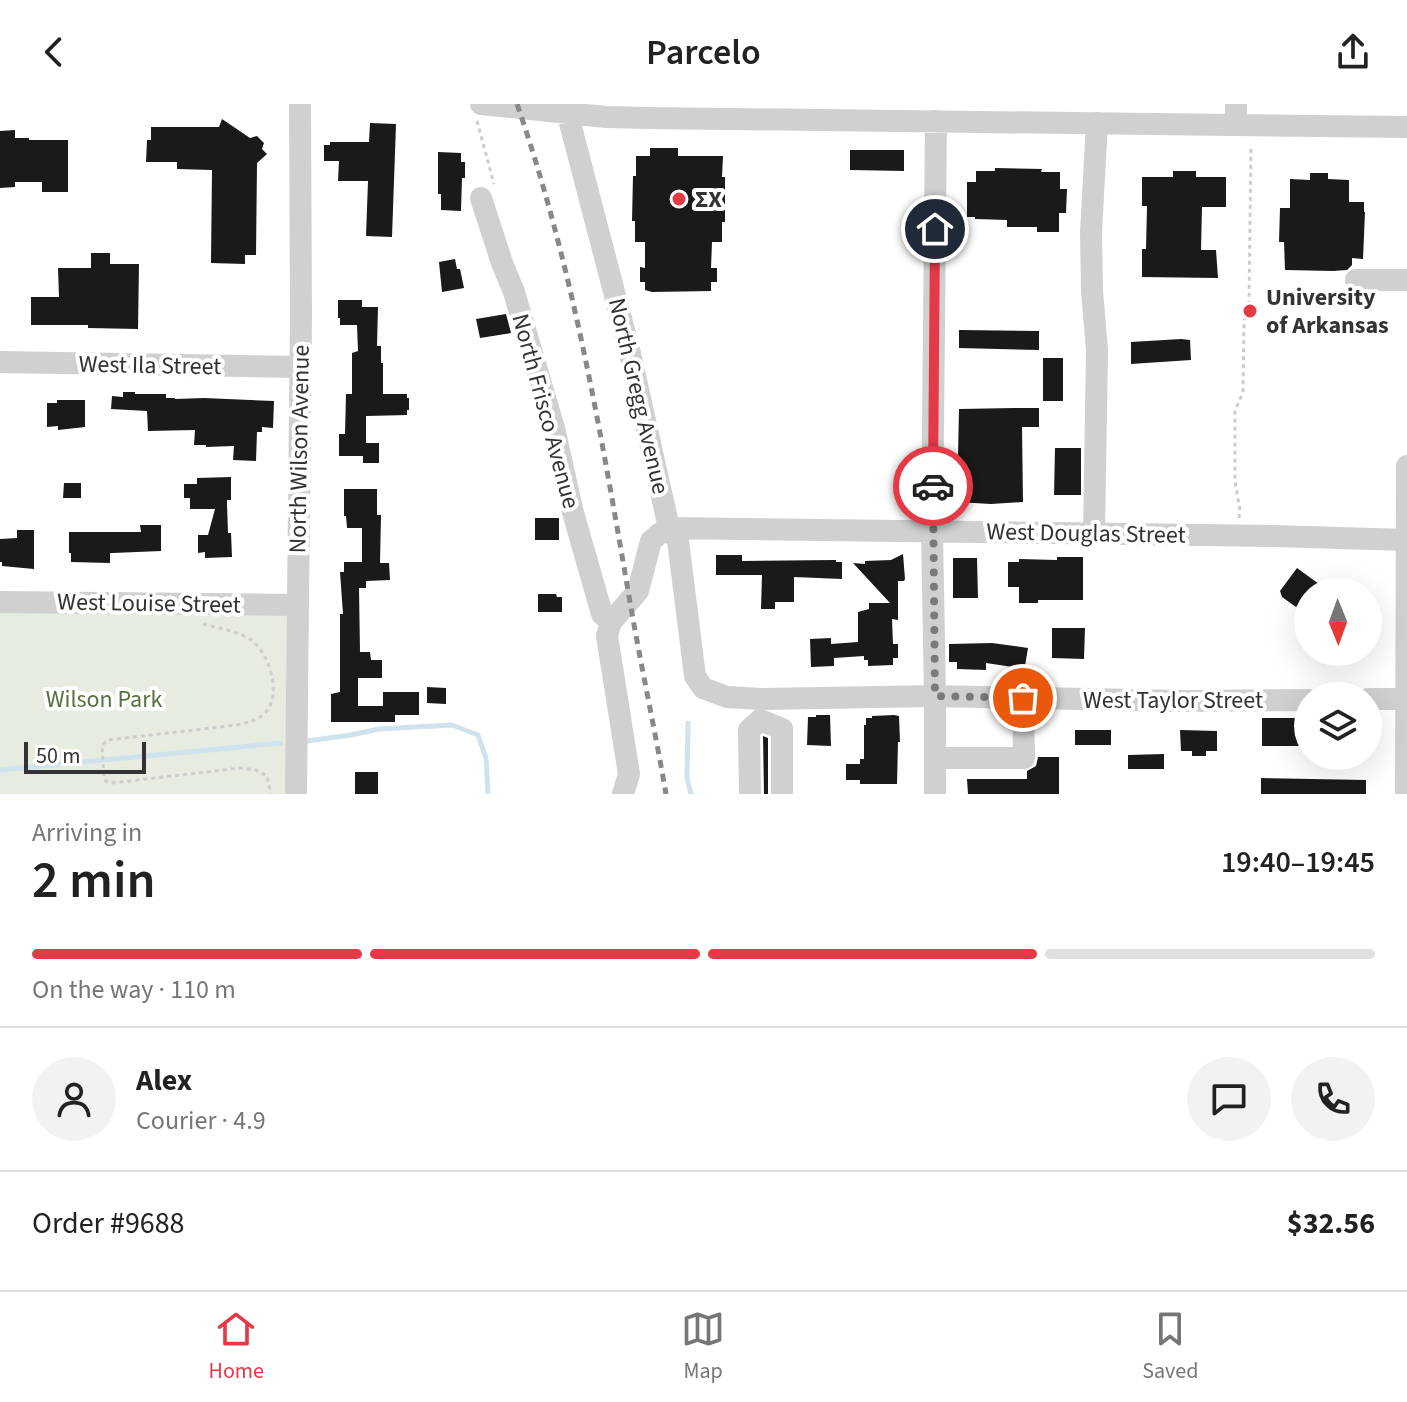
<!DOCTYPE html>
<meta charset="utf-8">
<style>
body{margin:0;font-family:"Source Sans 3",sans-serif;background:#f2f2f2;color:#222;height:100vh;display:flex;flex-direction:column;font-size:30px;white-space:nowrap}
*{box-sizing:border-box;margin:0}
p{font-size:26px;color:#767676}
.icon{flex:none;width:44px;height:44px;fill:none;stroke:currentColor;stroke-width:2;stroke-linecap:round;stroke-linejoin:round}
.map{position:relative;height:690px;overflow:hidden}
.sheet{display:flex;flex-direction:column;background:#fff;flex:1}
.sheet>*{flex:none}
.needle{width:52px;rotate:179deg}
.tools{position:absolute;left:1294px;top:474px;display:grid;gap:16px}
.tools a{display:grid;place-items:center;width:88px;height:88px;border-radius:50%;background:#fff;box-shadow:0 8px 32px #0002;font-size:40px}
.scale{position:absolute;left:24px;bottom:20px;width:122px;box-sizing:border-box;padding-left:8px;border:4px solid #333;border-top:0;font-size:22px;line-height:28px;white-space:nowrap;color:#333;-webkit-text-stroke:6px #fff;paint-order:stroke}
.pin{position:absolute;display:grid;place-items:center;width:68px;height:68px;color:#fff;margin:-34px;border:4px solid #fff;border-radius:50%;box-shadow:0 2px 8px #0007}
.courier{position:absolute;display:grid;place-items:center;width:80px;height:80px;margin:-40px;border:6px solid #e63946;border-radius:50%;background:#fff;color:#222;box-shadow:0 2px 10px #0007}
.headline em{font-style:normal;font-weight:600}
.headline div{display:flex;flex-direction:column-reverse}
.headline{display:flex;align-items:center;justify-content:space-between;height:136px;padding:0 32px}
h1{font-size:52px;font-weight:600;line-height:60px}
.bar{display:grid;grid-template-columns:repeat(4,1fr);gap:12px 8px;align-content:center;height:96px;padding:0 32px}
.bar i{height:10px;border-radius:6px;background:#e0e0e0}
.bar .active{background:#e63946}
.bar p{grid-column:span 4}
.line{display:flex;align-items:center;gap:20px;padding:0 32px;border-top:2px solid #e0e0e0}
.line div{flex:1}
.round{display:grid;place-items:center;flex:none;width:84px;height:84px;border-radius:42px;background:#f2f2f2}
header{display:flex;justify-content:space-between;align-items:center;height:104px;padding:0 32px;background:#fff;font-size:36px;font-weight:600}
.tabs{display:flex;justify-content:space-around;align-items:center;height:112px;border-top:2px solid #e0e0e0;background:#fff;font-size:22px;color:#767676}
.tabs a{display:grid;justify-items:center;gap:4px}
.tabs .active{color:#e63946}
.map>svg:first-child{display:block}
</style>
<header><svg class="icon" aria-label="back" viewBox="0 0 24 24"><path d="M15 5l-7 7 7 7"/></svg>Parcelo<svg class="icon" aria-label="share" viewBox="0 0 24 24"><path d="M12 15V3M7 8l5-5 5 5M5 13v7h14v-7"/></svg></header>
<div class="map">
<svg width="1407" height="690" viewBox="0 0 1407 690">
<rect width="100%" height="100%" fill="#fff"/>
<path fill="#e6ecdf" d="M0,498L298,501L296,690H0Z"/>
<g fill="none" stroke-linecap="round" stroke-linejoin="round">
<path stroke="#cfe2ee" stroke-width="5" d="M688,619L687,674L691,690
M307,637L351,631L379,625L452,621L478,631L486,654L488,690
M0,666L281,639"/>
</g>
<path fill="#1a1a1a" d="M222,15L250,34L257,32L264,39L262,45L267,50L257,59L256,151H245V160L211,159L212,66L177,65V58H146L147,36H151V23H219Z
M370,19L396,20L392,133L366,132L368,77H338L339,57H324V41H330V38H369Z
M15,26V34H29V36H68V88H42V78H15V83L0,84V27Z
M650,44H678V52H723L722,73H725V118H722V138H712L711,164H717V178H711V187L652,188L645,186V178H640V163L645,164V138H635V117H632L633,72H636V52H650Z
M850,46H904V67L850,66Z
M438,48L461,49V58H465V74H462L461,107L441,106V90H438Z
M995,64L1042,65L1041,68H1060V85H1067L1066,109H1059V128H1037V123H1007V116L975,115V113H967V78H976V67H995Z
M1173,67H1196V73H1226V103H1202L1201,146H1216L1218,174L1142,173V145H1146L1147,102H1142V73H1173Z
M1310,69H1328V75L1349,76V98H1364V108H1365L1363,155L1352,154V161L1347,166L1333,167L1285,166L1284,138H1279L1280,104H1290V75L1310,76Z
M91,149H110V160H139L138,225L88,224V221H31V193H59L58,164H91Z
M455,155L457,165H460L464,184L442,188L439,158Z
M338,196H362V203H378L377,242H381V259H383V290H407V294H409V306H407V311L366,312V339H379V359H363V352H339V330H345L346,290H352V249L358,247L357,221H340V214H338Z
M506,210L511,229L480,234L476,215Z
M959,226L1039,227V246L959,244Z
M1181,235L1190,236L1191,256L1131,260V238Z
M1043,254H1063V297H1043Z
M123,288H135V290H166V294H175V295L204,294L274,297L273,324L262,323V328H257L256,357L233,356L234,342L206,343V341H194L195,326L148,327L147,307L111,305L112,292L123,293Z
M57,296H85V323L58,326V322L47,323V299H57Z
M1015,304H1039V323H1022L1023,398L991,400L957,398L959,305Z
M1055,344H1081V391H1054Z
M231,373V396H227V400L228,429H231L232,453L205,454V448L198,449V431H208L215,405H190V394H184V380H197V374Z
M64,379H81V394H63Z
M344,385H377V411H381L380,459H389L390,476L366,477V484H359L360,548H370L371,556H382V574H358V602H383V588H419V611H395V618H331V590L340,588V510H343L340,468H344V458H362V424H347L346,412H344Z
M535,414H559V436H535Z
M140,421H161V447L113,449H110V459L71,458V449H69V428H141Z
M17,426H34V465L2,462V458H0V435L17,434Z
M903,450L905,475L904,477H898V516L892,515L893,540H898V554H893V561L868,562V556H864V552L834,554V562L811,563L810,535L831,534V540L858,538V508L869,505V499H890L853,459L865,460V457L891,456Z
M716,451H742V457L836,456V458H842V475L794,473V498H775V505H761L762,471H716Z
M1057,453H1083V496H1038V499H1019V483H1008V458H1019V455L1057,456Z
M953,454H977L978,494H953Z
M1297,464L1330,488H1308V509L1298,501L1296,503L1282,493L1280,487Z
M538,490H556L557,493H562V508H538Z
M1052,524H1085L1084,555L1052,554Z
M992,539L1028,544L1025,562L1020,561V564L986,559V566L957,565V558H949V540Z
M427,583L446,584V600L427,599Z
M816,611H830L831,642L807,641L808,613H816Z
M894,611L899,612L900,638H898L897,680H860V676H846V660H860V655H864V621H866V614H872V612Z
M1262,614H1302V642H1262Z
M1075,626H1111V641H1075Z
M1180,626L1217,627V647H1206V652H1192V647H1181Z
M763,632L768,634V690H764Z
M1164,650V665H1128V651Z
M1038,653H1059V690H968L967,675H1027V667L1036,662Z
M355,668H378V690H355Z
M1261,674L1366,676V690H1261Z"/>
<g fill="none" stroke-linecap="round" stroke-linejoin="round">
<path stroke="#cdcdcd" stroke-width="3" stroke-dasharray="4 4" stroke-linecap="butt" d="M477,17L494,80
M1239,414L1240,406L1235,378V307L1243,288L1244,217L1249,200L1251,41
M203,520C218,524 238,527 251,536C269,549 283,590 265,609C257,617 248,618 237,621L108,636L102,641L104,675L108,679H112L240,664L256,666L267,672L271,690"/>
<path stroke="#d0d0d0" stroke-width="22" d="M481,0L606,13L647,14L1407,23
M565,0L629,245L669,424L678,437L695,572L703,584L727,593L760,595L935,592L1184,597L1308,596
M1236,21V0
M481,94L502,159L514,188L554,324L572,405L602,510L611,518
M1356,176H1407
M0,258L300,263
M1094,429L1097,246L1092,187L1091,128L1097,19
M0,498L298,501
M1368,595H1406
M760,616L782,625V690
M935,654H1024L1023,594
M296,690L301,213L300,0
M623,690L629,670L607,532L611,518L638,487L651,437L659,430L669,424L1274,432L1407,436
M750,690L749,626L760,616
M935,690V592L932,428L936,17
M1406,690L1407,362"/>
<path stroke="#888" stroke-width="5" stroke-dasharray="8 6" stroke-linecap="butt" d="M517,0C573,162 601,330 630,498C641,562 655,626 666,690"/>
</g>
<g fill="none" stroke-linecap="round" stroke-linejoin="round">
<path stroke="#7a7a7a" stroke-width="8" stroke-dasharray="0 14.4" d="M933,382L935,592L1023,594"/>
<path stroke="#e63946" stroke-width="10" d="M933,382L935,125"/>
</g>
<g fill="#e63946" stroke="#fff" stroke-width="3">
<circle cx="679" cy="95" r="8"/>
<circle cx="1250" cy="207" r="8"/>
</g>
<g text-anchor="middle" stroke-width="8" stroke-linejoin="round" paint-order="stroke">
<g font-size="24" font-weight="bold" fill="#333" stroke="#fff" text-anchor="start">
<text x="695" y="103">ΣΧ</text>
<text x="1266" y="201">University<tspan x="1266" dy="28">of Arkansas</tspan></text>
</g>
<g font-size="24" fill="#333" stroke="#fff">
<text transform="translate(150 261) rotate(1)" y="8">West Ila Street</text>
<text transform="translate(639 292) rotate(77)" y="8">North Gregg Avenue</text>
<text transform="translate(546 307) rotate(75)" y="8">North Frisco Avenue</text>
<text transform="translate(299 345) rotate(-89)" y="8">North Wilson Avenue</text>
<text transform="translate(1086 429) rotate(1)" y="8">West Douglas Street</text>
<text transform="translate(149 499) rotate(1)" y="8">West Louise Street</text>
<text x="1173" y="604">West Taylor Street</text>
</g>
<g font-size="24" fill="#56703f" stroke="#fff">
<text x="104" y="603">Wilson Park</text>
</g>
</g>
</svg>
<div class="tools">
<a><svg class="needle" viewBox="-14 -14 28 28"><path d="M0-13l5 13h-10z" fill="#e53935"/><path d="M0 13l5-13h-10z" fill="#767676"/></svg></a>
<a><svg class="icon" aria-label="layers" viewBox="0 0 24 24"><path d="M12 4l9 5-9 5-9-5zM3 14l9 5 9-5"/></svg></a>
</div>
<div class="scale">50 m</div>
<div class="pin" style="left:1023px;top:594px;background:#ea580c"><svg class="icon" aria-label="bag" viewBox="0 0 24 24"><path d="M5 8h14l-1 12H6zM9 8a3 3 0 0 1 6 0"/></svg></div>
<div class="pin" style="left:935px;top:125px;background:#1f2937"><svg class="icon" aria-label="home" viewBox="0 0 24 24"><path d="M3 11l9-7 9 7M6 9v11h12V9"/></svg></div>
<div class="courier" style="left:933px;top:382px"><svg class="icon" aria-label="car" viewBox="0 0 24 24"><path d="M5 17H2v-5l4-1 3-4h7l3 4 3 1v5h-3M9 17h6M6 11h13"/><circle cx="7" cy="17" r="2"/><circle cx="17" cy="17" r="2"/></svg></div>
</div>
<section class="sheet">
<div class="headline"><div><h1>2 min</h1><p>Arriving in</p></div><em>19:40–19:45</em></div>
<div class="bar"><i class="active"></i><i class="active"></i><i class="active"></i><i></i><p>On the way · 110 m</p></div>
<div class="line" style="height:144px"><a class="round"><svg class="icon" aria-label="person" viewBox="0 0 24 24"><circle cx="12" cy="8" r="4"/><path d="M4 21q1-7 8-7t8 7"/></svg></a><div><b>Alex</b><p>Courier · 4.9</p></div><a class="round"><svg class="icon" aria-label="chat" viewBox="0 0 24 24"><path d="M4 5h16v11H9l-5 4z"/></svg></a><a class="round"><svg class="icon" aria-label="phone" viewBox="0 0 24 24"><path d="M5 4h4l2 5-3 2q2 4 5 5l2-3 5 2v4C11 20 4 13 5 4z"/></svg></a></div>
<div class="line" style="height:104px"><div>Order #9688</div><b>$32.56</b></div>
</section>
<nav class="tabs">
<a class="active"><svg class="icon" aria-label="home" viewBox="0 0 24 24"><path d="M3 11l9-7 9 7M6 9v11h12V9"/></svg>Home</a>
<a><svg class="icon" aria-label="map" viewBox="0 0 24 24"><path d="M3 6l6-2 6 2 6-2v14l-6 2-6-2-6 2zM9 4v14M15 6v14"/></svg>Map</a>
<a><svg class="icon" aria-label="saved" viewBox="0 0 24 24"><path d="M7 4h10v16l-5-4-5 4z"/></svg>Saved</a>
</nav>
